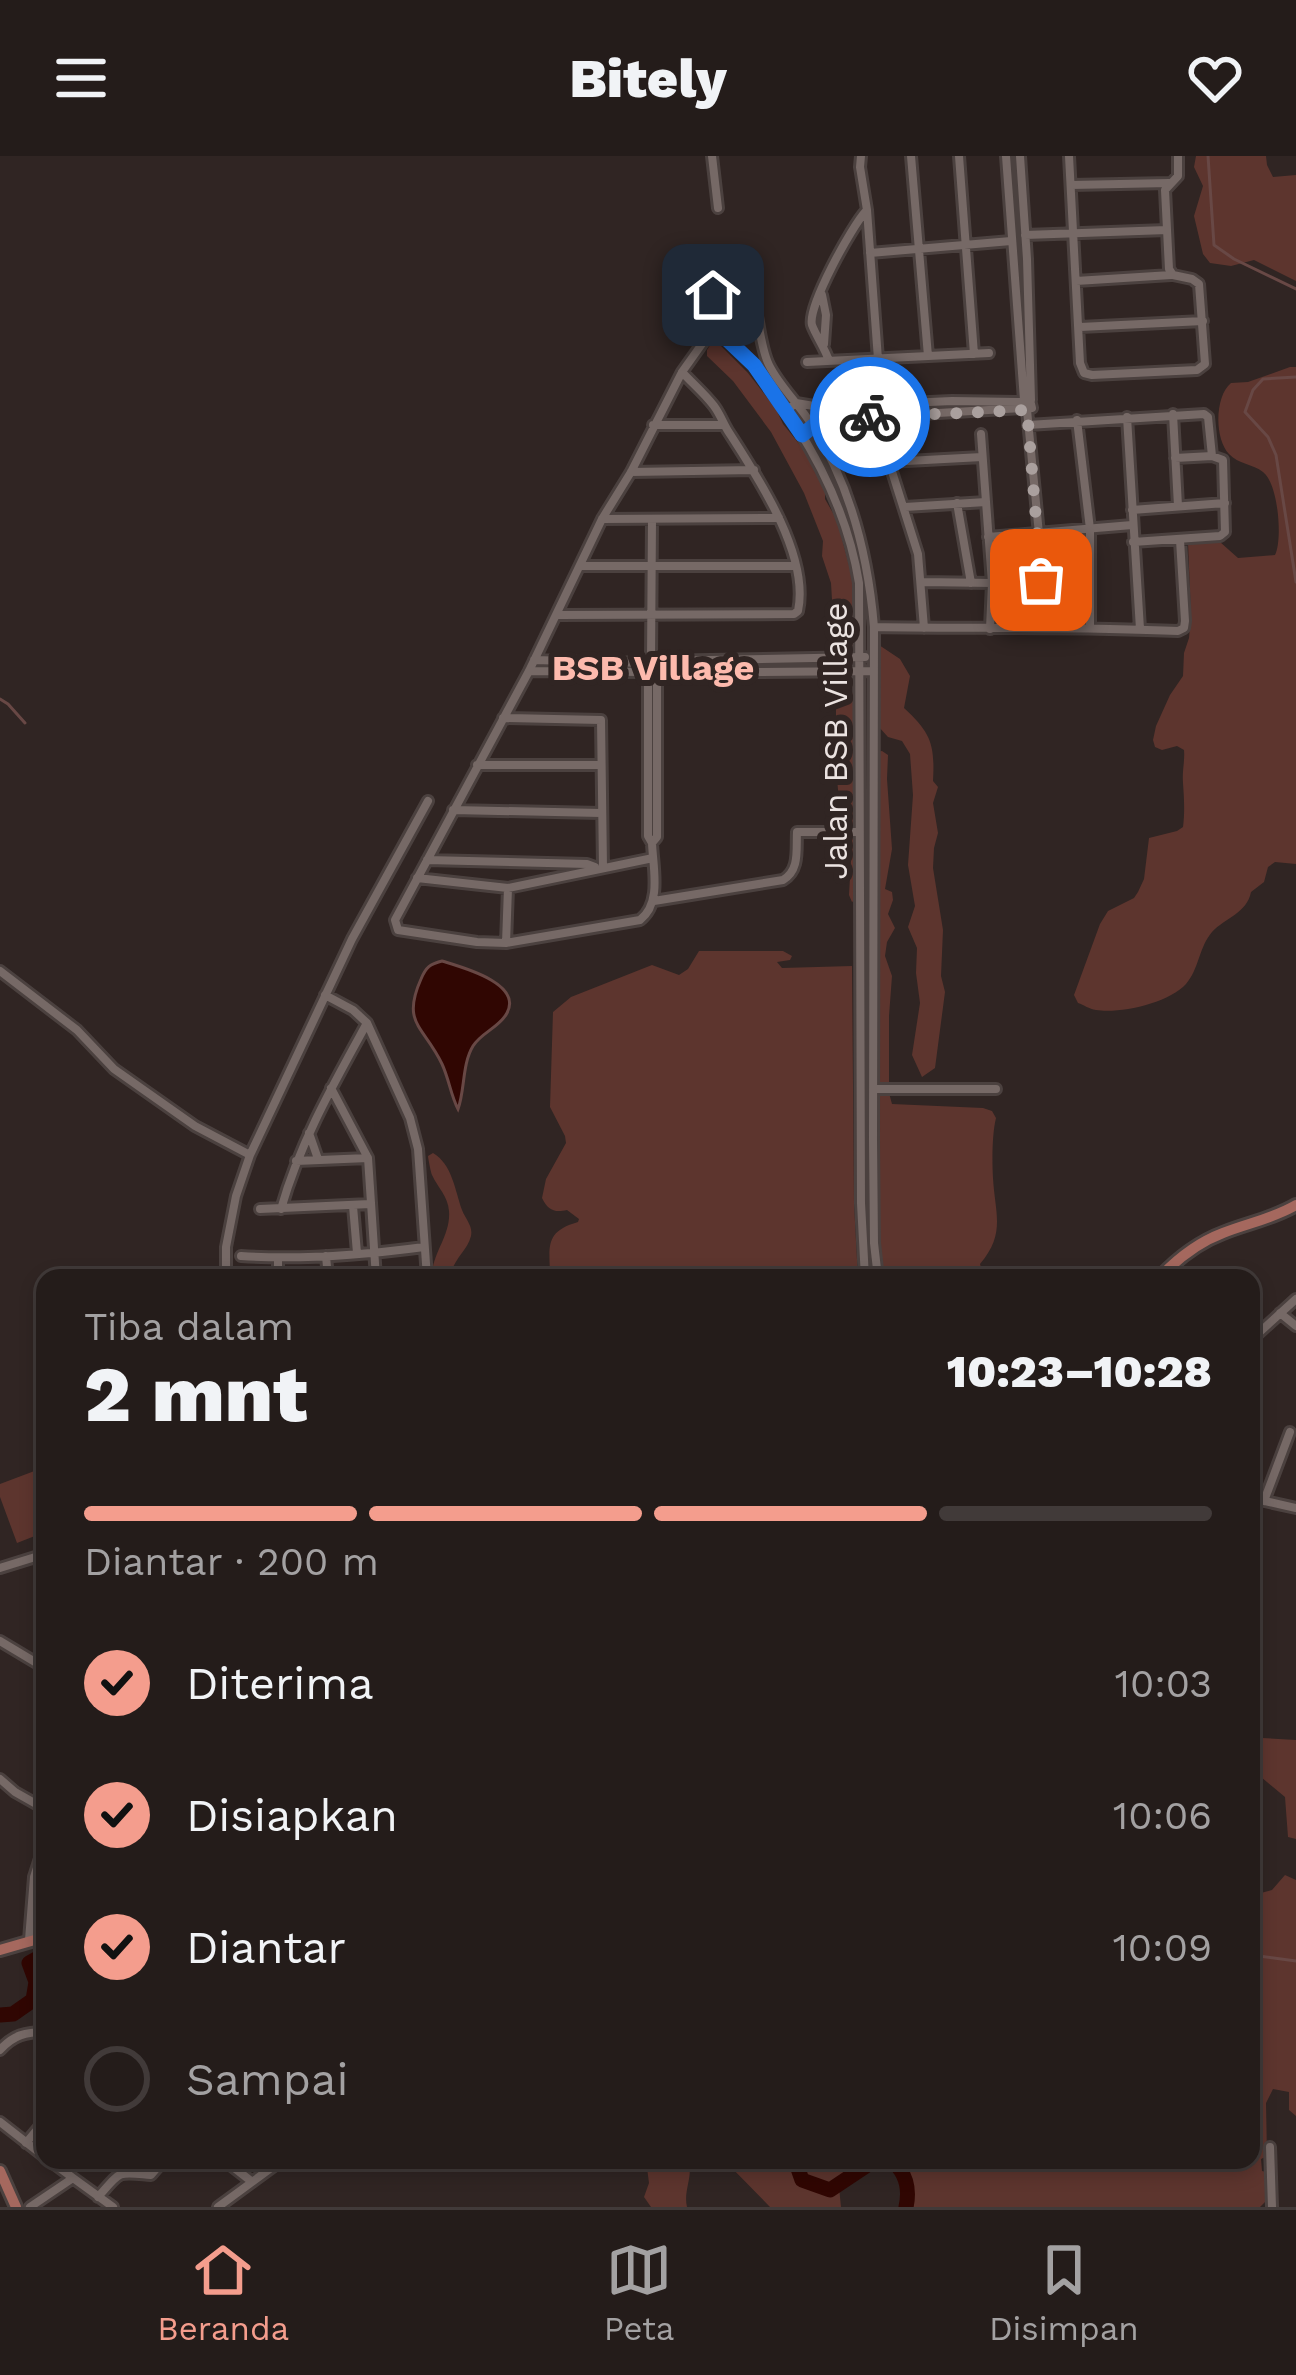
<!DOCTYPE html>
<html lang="id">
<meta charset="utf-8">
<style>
body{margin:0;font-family:"Work Sans",sans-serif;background:#2c2523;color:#f1f3f6;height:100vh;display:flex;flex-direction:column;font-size:45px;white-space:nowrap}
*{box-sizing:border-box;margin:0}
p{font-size:39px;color:#a3a1a2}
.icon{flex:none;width:66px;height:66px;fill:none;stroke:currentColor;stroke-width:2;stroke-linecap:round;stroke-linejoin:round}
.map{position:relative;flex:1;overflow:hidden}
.sheet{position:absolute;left:36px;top:1113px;width:1224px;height:900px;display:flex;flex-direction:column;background:#241c1a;border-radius:24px;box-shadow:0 6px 18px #0003,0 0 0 3px #413a39}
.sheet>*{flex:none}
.pin{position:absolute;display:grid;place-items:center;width:102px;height:102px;color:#fff;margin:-51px;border-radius:24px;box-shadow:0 6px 18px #0006}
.courier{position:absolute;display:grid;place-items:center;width:120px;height:120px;margin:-60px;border:9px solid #1a73e8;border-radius:50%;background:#fff;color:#222;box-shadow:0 3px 15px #0007}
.summary em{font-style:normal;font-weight:800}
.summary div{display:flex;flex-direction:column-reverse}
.summary{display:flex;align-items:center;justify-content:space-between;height:204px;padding:0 48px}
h1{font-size:78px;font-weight:800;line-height:90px}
.bar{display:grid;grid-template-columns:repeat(4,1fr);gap:18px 12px;align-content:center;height:144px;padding:0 48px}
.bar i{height:15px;border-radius:9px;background:#413a39}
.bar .on{background:#f49d8d}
.bar p{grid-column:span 4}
ol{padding:0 48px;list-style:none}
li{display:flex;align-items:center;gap:36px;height:132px}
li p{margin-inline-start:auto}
li .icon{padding:12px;border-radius:50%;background:#f49d8d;color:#111;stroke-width:4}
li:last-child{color:#a3a1a2}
li i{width:66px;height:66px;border:6px solid #413a39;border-radius:50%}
header{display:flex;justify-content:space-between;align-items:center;height:156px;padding:0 48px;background:#241c1a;font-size:54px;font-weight:800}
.dock{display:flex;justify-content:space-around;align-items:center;height:168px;border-top:3px solid #413a39;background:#241c1a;font-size:33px;color:#a3a1a2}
.dock a{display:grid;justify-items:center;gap:6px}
.dock .on{color:#f49d8d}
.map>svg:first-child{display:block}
</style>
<header><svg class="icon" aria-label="menu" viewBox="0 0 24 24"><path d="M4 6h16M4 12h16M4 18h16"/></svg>Bitely<svg class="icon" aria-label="heart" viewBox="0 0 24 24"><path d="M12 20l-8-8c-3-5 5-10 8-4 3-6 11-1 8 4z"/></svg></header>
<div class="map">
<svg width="1296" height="2051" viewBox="0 0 1296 2051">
<rect width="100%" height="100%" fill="#302523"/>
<path fill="#5d352e" d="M1196,0H1266L1267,9L1273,21L1296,19V125L1254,104L1231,110L1210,107L1203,98L1194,60L1203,30L1194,11Z
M714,183L748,217L776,253L783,268L809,300L825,335V343L837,364L853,424L856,458L853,490L840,487L834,477L831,427L822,400L823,385L804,337L771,276L733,225L707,200V194Z
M1290,211H1296V708L1275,706L1268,711L1264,726L1251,736C1247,757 1225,762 1212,776C1199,791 1199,813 1186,828C1169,847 1120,858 1096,854C1089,853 1084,849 1078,847L1074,839L1100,768L1108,755L1134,742L1138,736L1144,723L1149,682L1177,675L1183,671C1185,655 1184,642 1183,627C1182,615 1185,605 1184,594L1177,590L1162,594L1155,591L1153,584L1156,570L1170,539L1183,520L1184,497L1189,482L1191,460L1188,387L1190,385L1220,386L1238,402L1275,399C1283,383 1278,327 1263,316C1253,308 1238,308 1229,298C1214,282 1215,240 1231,227L1248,226Z
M879,489L900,503L910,520L904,552C931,577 935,588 933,625L938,631L933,647L938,677L934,692L933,712L943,774L941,820L945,836L935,912L922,921L912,899L920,847L916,817L917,792L908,771L915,750L908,709L913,639L910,598L902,585L888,581L878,570L880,515L876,493Z
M845,535L855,538L856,544L853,652L856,732V743L852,746L849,739L851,704L837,676L839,645L836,611V549L838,539Z
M882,595L888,599L887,623L892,693L885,733L892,736L893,744L888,758L895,772L887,786L885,800L892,820L889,860V937L892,948L983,952L992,955L996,962C992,978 992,1005 993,1022C995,1058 1006,1077 980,1108L984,1122H879L876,1087L874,596Z
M699,795H783L792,800L790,804L777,806L782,812L852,810L854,1047L858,1122H550C550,1092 543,1076 578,1066L579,1063L567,1054C554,1057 548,1054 542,1042L546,1023L566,987L565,980L550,951L553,856L571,841L652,809L679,819L688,813Z
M433,997C452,1008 455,1034 462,1054C466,1064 473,1070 471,1080C467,1096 453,1102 450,1122H432C431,1098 451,1080 449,1055C448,1040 438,1032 432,1019C431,1017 428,1002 428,1000Z
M45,1311V1376L17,1387L0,1341V1328Z
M1262,1582L1296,1584V1683L1288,1681L1285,1641L1261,1621Z
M1285,1719L1296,1724V1960L1289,1954V1936L1273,1933L1266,1947L1267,2000L1261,2003L1262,2015L1266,2016L1265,2046L1260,2051H911C913,2031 912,2016 894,2004H1251V1757L1261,1737L1272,1734Z
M646,2004H688C694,2020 683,2034 687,2051H651L644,2041L649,2027Z
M724,2004H860L838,2021L841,2051H770Z"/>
<path fill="#300602" stroke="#684845" stroke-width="3" d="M442,805C461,811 523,827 507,857C500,871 482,876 473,890C462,908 465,934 458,953C451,940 449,923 442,908C424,870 401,868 421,823C426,811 430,808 442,805Z"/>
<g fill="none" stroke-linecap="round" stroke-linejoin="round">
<path stroke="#684845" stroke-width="3" d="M1208,0L1214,89L1234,103L1296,133
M1296,221L1263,223L1253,234L1245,256L1268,281L1276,299L1296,426
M0,543L8,548L25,567
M1251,1799L1296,1805"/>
<path stroke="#300602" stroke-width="15" d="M0,1859L13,1858L33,1844L36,1826L29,1807L45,1798
M795,2004L802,2024L830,2034L875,2004
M891,2004C906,2016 910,2033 906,2051"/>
<defs>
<path id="minor" d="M712,0L718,52
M861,0L860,11L867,54L878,203
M911,0L928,200
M959,0L974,198
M1006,0L1024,244
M1020,0L1027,103L1031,244
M1069,0L1080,207L1084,217L1092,219L1197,214L1205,208L1199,128L1192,123L1173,119L1169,113L1165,34L1178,20V0
M1071,29L1169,27
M1025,79L1167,74
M870,97L1011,85
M1076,125L1171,119
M822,139L826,159L824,188
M1080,171L1203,165
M829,205C825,192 816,180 812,169C807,151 852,70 866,55
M807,206L989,197
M1027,254L1039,378L1043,471
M786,255L796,247L820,251L952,245L1023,246L1025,253L1032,252L1030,244L1023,246
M1173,258L1178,350
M1127,261L1140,473
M1077,264L1090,373V472
M653,269H724
M1028,269L1204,258L1208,261L1212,300
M981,278L992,427L990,473
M802,279L821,264L1024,252
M889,306L918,398L924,472
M869,307L982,301
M631,316L754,314
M957,347L971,427
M905,351L986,346
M1132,354L1225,347
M602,363L779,362
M988,381L1132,369
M1133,386L1220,380L1225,376L1223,304L1212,300L1175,302
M581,410H795
M922,426L992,427
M558,459L794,458L798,455C810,399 757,320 728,275C723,267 720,258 714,250C705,238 692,227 682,216
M874,471C975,473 1076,470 1178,475L1184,472L1185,465L1180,384
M534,504L646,507
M651,504L652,364
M657,505L865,501
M529,515L645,516
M659,517L872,515
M648,519V680L652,687C653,712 662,747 640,764L506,787L477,786L398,774L395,764L529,515L602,363L631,316L682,216L714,171
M503,562L601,564L603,711
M477,609H601
M453,654L601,657
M652,687L657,681V519
M427,704L587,708L595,711
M417,722L508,732L653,702
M654,745L783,724C800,714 796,694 797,676H859
M506,787L508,732
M0,815L77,874L114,913L195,970L250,999
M325,839L353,854L367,867L410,962L418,993L427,1122
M331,932L368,1002L376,1122
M873,933H996
M309,977L318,1003
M296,1005L368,1002
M353,1050L357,1097
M260,1053L370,1048
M281,1053C300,986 334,927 367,867
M241,1100C301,1104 364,1099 424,1091
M326,1100L328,1122
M278,1102V1122
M226,1122V1091L236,1040L250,999L352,783L428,645
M865,1122L861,1047L859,427C846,346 805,276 755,211C742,194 722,182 711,164C708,144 714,132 731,122C740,123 742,122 747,129C758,142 758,188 769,209C780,231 799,248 812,269C851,330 868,399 874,471L873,984L874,1087L878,1122
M1280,1157L1296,1170
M1251,1184L1296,1143
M1251,1342L1296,1352
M1264,1345L1290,1276
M0,1412L45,1398
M0,1485L45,1512
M0,1623L15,1636L45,1653
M29,1784L34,1721L45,1687
M0,1894C13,1879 26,1876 45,1876
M0,1966L45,2001
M26,1987L45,1964
M1270,1991L1272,2051
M49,2004L73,2022
M224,2004L251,2025
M98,2041C122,2014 116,2016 151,2019L164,2004
M30,2051L73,2022L113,2051
M218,2051L282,2004"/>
<path id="major" d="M1159,1122C1176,1104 1199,1086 1223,1077C1248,1067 1272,1063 1296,1049
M0,1794L45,1781
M0,2015L16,2051"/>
</defs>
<use href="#minor" stroke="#4b413f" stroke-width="14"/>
<use href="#major" stroke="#4b413f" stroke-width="16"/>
<use href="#minor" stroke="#766966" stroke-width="8"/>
<use href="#major" stroke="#a5685e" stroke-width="10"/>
</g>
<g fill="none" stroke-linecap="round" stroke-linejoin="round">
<path stroke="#aaa09e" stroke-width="12" stroke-dasharray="0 21.6" d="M870,261L1027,254L1041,424"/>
<path stroke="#1a73e8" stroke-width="15" d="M713,139L710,157L714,171L754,209L802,279L821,264L870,261"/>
</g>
<g text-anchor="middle" stroke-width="12" stroke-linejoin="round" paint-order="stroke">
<g font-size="33" fill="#ebe3e1" stroke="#302523">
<text transform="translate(835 585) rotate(-90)" y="12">Jalan BSB Village</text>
</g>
<g font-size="36" font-weight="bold" fill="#fdbaad" stroke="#302523">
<text x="653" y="524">BSB Village</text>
</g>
</g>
</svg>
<div class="pin" style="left:1041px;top:424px;background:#ea580c"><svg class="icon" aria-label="bag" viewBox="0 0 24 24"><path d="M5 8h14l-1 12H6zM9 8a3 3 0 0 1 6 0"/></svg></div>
<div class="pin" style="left:713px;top:139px;background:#1f2937"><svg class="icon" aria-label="home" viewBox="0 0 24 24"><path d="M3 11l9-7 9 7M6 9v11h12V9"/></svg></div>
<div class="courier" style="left:870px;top:261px"><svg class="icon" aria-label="bike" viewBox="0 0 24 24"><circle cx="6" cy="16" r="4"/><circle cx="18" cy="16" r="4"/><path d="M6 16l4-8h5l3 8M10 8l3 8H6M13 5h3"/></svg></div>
<section class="sheet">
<div class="summary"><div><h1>2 mnt</h1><p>Tiba dalam</p></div><em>10:23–10:28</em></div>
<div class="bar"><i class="on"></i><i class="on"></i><i class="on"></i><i></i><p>Diantar · 200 m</p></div>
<ol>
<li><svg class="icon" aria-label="check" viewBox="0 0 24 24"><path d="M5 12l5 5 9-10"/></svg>Diterima<p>10:03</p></li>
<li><svg class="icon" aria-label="check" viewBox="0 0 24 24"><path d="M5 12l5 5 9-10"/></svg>Disiapkan<p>10:06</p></li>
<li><svg class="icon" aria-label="check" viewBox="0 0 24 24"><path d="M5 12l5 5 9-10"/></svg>Diantar<p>10:09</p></li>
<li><i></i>Sampai</li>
</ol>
</section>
</div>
<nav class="dock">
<a class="on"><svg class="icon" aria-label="home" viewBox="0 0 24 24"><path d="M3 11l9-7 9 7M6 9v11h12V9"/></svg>Beranda</a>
<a><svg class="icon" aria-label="map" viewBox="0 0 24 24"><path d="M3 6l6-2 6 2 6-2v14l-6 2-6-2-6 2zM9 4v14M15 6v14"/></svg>Peta</a>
<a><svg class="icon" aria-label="saved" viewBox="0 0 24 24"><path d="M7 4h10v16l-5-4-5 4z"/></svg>Disimpan</a>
</nav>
